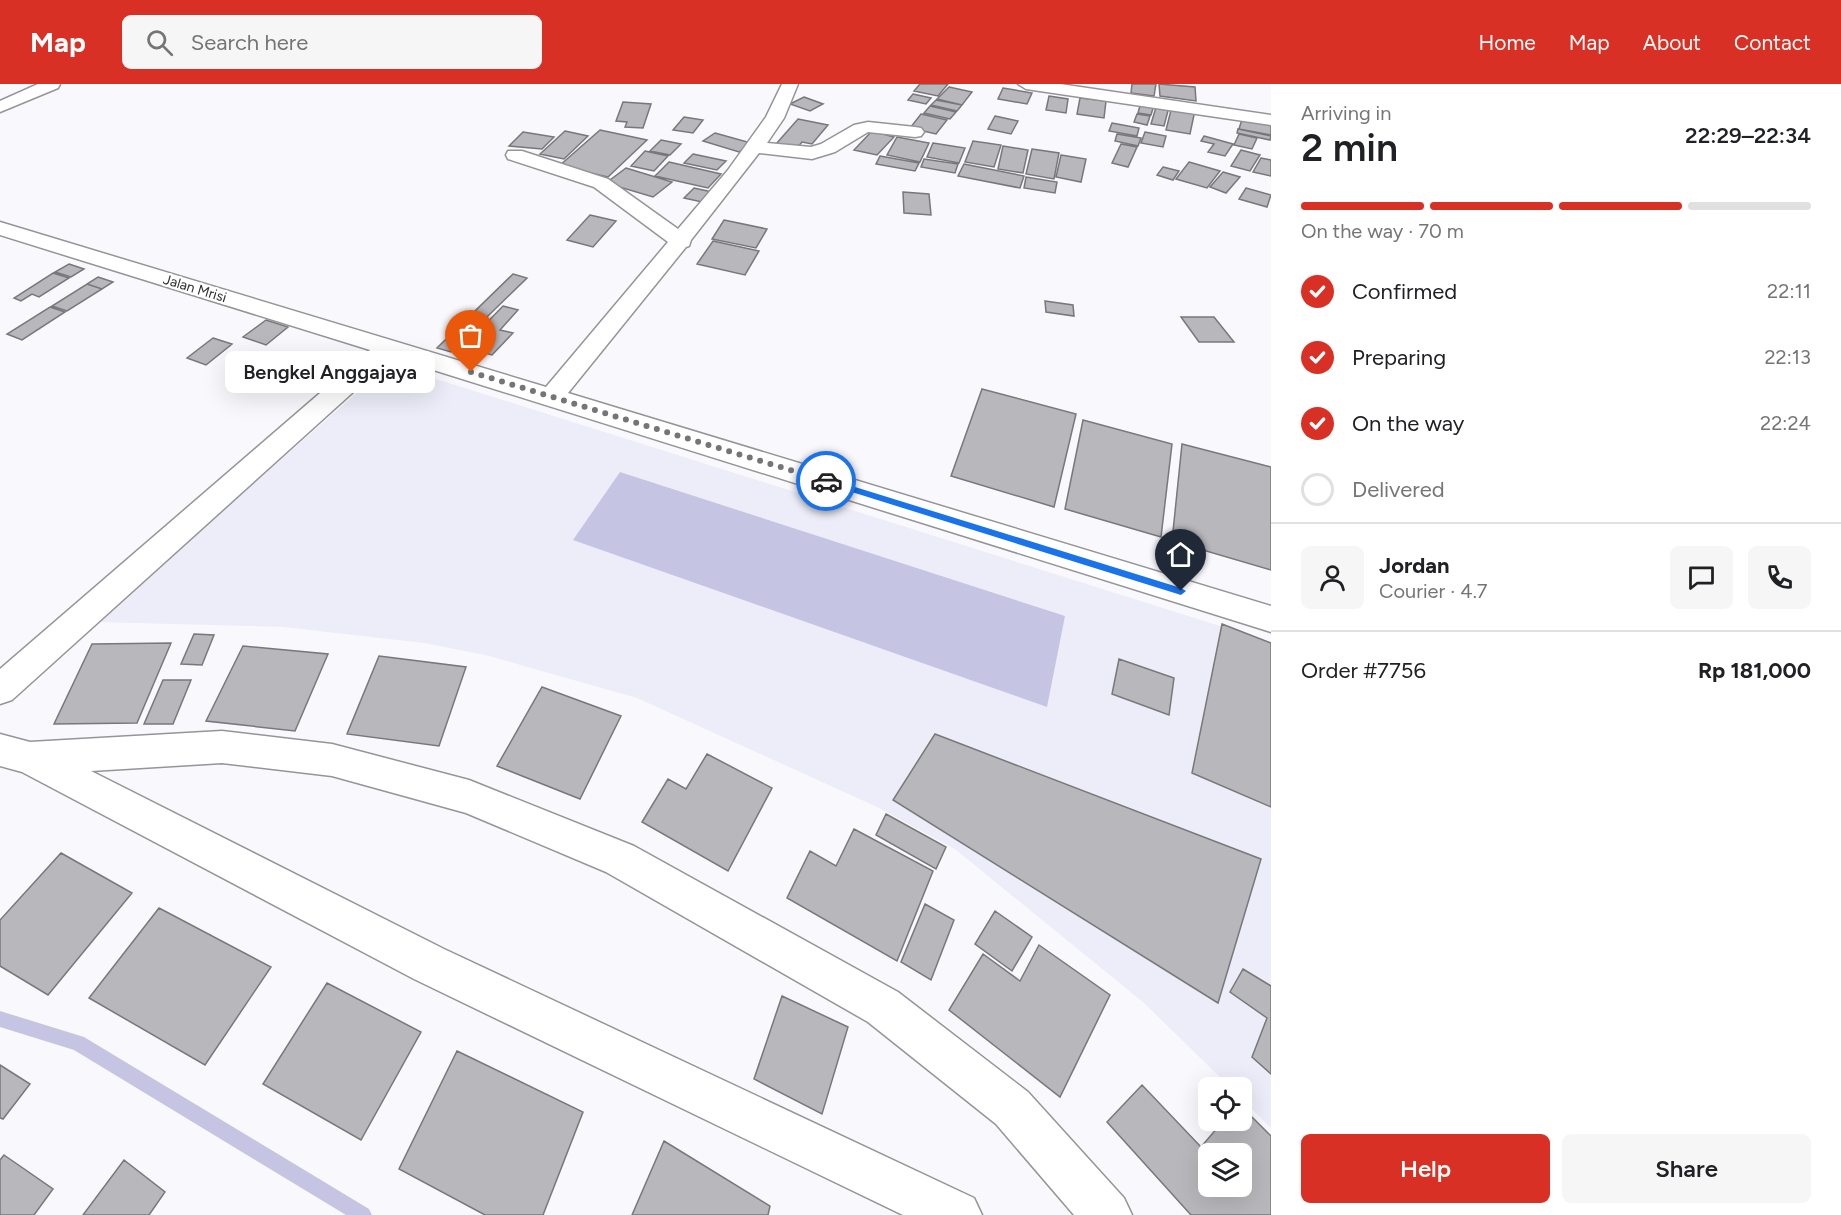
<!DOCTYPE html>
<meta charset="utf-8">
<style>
body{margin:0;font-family:Figtree,sans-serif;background:#f6f6f6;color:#202124;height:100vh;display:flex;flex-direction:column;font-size:22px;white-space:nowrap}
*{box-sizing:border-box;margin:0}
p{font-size:20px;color:#757577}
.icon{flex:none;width:33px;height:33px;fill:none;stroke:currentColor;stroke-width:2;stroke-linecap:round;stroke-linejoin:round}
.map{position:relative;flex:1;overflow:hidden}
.details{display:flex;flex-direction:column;background:#fff;width:570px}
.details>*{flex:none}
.tools{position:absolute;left:1198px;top:993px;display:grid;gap:12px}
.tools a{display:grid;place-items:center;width:54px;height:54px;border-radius:9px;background:#fff;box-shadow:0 6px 24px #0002;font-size:30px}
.pin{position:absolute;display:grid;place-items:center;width:51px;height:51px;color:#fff;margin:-62px -26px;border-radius:50% 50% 50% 0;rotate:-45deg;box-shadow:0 0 6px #0007}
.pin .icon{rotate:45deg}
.courier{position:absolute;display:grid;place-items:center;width:60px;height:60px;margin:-30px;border:4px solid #1a73e8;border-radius:50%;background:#fff;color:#222;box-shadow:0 2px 8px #0007}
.bubble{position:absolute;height:42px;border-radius:9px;background:#fff;box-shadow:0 6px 24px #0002;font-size:20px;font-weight:600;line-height:42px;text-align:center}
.overview em{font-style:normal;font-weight:600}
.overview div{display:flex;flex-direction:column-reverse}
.overview{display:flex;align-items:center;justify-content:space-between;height:102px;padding:0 30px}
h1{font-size:39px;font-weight:600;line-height:45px}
.bar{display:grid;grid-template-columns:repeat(4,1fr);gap:9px 6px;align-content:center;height:72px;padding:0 30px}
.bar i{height:8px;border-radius:4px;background:#e0e0e0}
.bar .active{background:#d93025}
.bar p{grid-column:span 4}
.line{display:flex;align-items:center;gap:15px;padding:0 30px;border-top:2px solid #e0e0e0}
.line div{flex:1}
.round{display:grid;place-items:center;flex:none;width:63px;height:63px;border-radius:9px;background:#f6f6f6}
ol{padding:0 30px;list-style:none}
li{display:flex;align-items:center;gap:18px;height:66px}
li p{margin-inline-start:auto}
li .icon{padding:6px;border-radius:50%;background:#d93025;color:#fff;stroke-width:4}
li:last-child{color:#757577}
li i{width:33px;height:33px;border:3px solid #e0e0e0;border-radius:50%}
.primary-button{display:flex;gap:12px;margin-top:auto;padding:12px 30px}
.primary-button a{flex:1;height:69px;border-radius:9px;background:#d93025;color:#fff;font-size:24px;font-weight:600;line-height:69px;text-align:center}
.primary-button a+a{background:#f6f6f6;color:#202124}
header{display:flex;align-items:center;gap:36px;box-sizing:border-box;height:84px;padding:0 30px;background:#d93025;color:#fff}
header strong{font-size:28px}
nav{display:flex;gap:33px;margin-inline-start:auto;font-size:21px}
.search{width:420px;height:54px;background:#f6f6f6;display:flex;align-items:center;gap:15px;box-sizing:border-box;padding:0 21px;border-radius:9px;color:#757577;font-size:22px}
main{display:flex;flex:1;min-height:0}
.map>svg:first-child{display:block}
</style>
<header>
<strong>Map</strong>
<div class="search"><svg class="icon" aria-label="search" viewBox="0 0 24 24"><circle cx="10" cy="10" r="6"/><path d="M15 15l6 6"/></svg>Search here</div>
<nav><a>Home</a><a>Map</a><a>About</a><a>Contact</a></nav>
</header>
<main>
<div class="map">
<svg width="1271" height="1131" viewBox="0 0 1271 1131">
<rect width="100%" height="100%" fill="#f9f9fd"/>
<path fill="#ededf9" d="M411,290L430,293L1271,558V1044L1242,1015V1004L1230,1003L1144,919L956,766L877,723L637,614L485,571L424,559L283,543L95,538L358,308L388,293Z"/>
<path fill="#c5c4e3" d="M620,388L1065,532L1047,623L573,456Z"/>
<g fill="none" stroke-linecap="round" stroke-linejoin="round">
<path fill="#c5c4e3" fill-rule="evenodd" d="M0,927L84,953L369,1125L372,1131H346L74,966L0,943Z"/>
</g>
<path fill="#b8b8bc" stroke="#78787b" stroke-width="1.5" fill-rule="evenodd" d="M920,0H948L938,12L914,7Z
M1132,0H1156L1154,12L1131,9Z
M1159,0L1195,3L1196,17L1160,12Z
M949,3L972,8L962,21L937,15Z
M1003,4L1032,9L1027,20L998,15Z
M913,10L931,14L926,20L908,16Z
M1049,12L1068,15L1066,29L1046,26Z
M804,13L823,20L810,27L790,20Z
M1080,14L1106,17L1104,34L1077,30Z
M936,16L962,21L957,27L931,21Z
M623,18L651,20L643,44L625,43L627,38L616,37Z
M1141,18L1154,21L1151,31L1138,29Z
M1157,20L1169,23L1164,42L1151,40Z
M930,22L956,28L950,35L924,29Z
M1172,22L1195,26L1190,50L1166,46Z
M921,30L947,36L936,50L910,44Z
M1137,30L1150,32L1147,41L1134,38Z
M995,32L1018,37L1011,50L988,45Z
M684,33L703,36L693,49L673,46Z
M798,35L828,41L812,60L802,58L797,64L776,60Z
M1242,35L1271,40V51L1239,45Z
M1112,39L1139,44L1137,52L1109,47Z
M1238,45L1271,52L1270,56L1237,49Z
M600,46L647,56L608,93L559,82Z
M565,47L588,52L564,75L540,70Z
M872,47L894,53L877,71L854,66Z
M523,48L554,53L542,65L509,62Z
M1145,48L1166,52L1163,63L1141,59Z
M715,49L751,59L739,68L703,57Z
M1117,50L1141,54L1138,62L1115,57Z
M1239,50L1257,54L1252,65L1234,61Z
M1204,52L1233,60L1225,72L1208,68L1214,60L1201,57Z
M897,53L929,59L920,78L887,71Z
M661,56L681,60L670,71L650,67Z
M973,57L1001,61L994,83L965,78Z
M933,59L965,64L959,79L927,73Z
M1121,60L1137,63L1128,83L1112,79Z
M1003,62L1028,66L1023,89L998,85Z
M1032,65L1059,69L1054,95L1026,90Z
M1241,66L1260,71L1250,87L1231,82Z
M645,67L668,72L654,87L631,82Z
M693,70L726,77L717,86L684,79Z
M1061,71L1086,75L1081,98L1056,93Z
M880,72L919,79L915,87L876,80Z
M1261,74L1271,76V92L1253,88Z
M924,75L958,80L955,89L921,83Z
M669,78L721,90L708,104L655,92Z
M1189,78L1220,87L1207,104L1176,95Z
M964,80L1024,92L1020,104L958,92Z
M1163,83L1179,87L1173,96L1157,91Z
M626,84L672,98L653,113L606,99Z
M1223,88L1240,93L1226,109L1210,103Z
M1026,93L1057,98L1055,109L1024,104Z
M694,104L712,108L702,118L684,114Z
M1246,104L1271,111L1267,123L1239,115Z
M903,108L929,110L931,131L904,129Z
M590,131L616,137L593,163L567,156Z
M724,136L767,145L756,164L712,155Z
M713,157L759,167L745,191L697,180Z
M69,180L84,185L71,193L55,188Z
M53,189L69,194L39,213L32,210L21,217L14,214Z
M513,190L527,194L451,268L437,264Z
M98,193L113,198L102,205L87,200Z
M87,200L102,205L67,227L52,222Z
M1045,217L1073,221L1074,232L1046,228Z
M503,222L518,226L500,246L513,249L492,271L463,263Z
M50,223L65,228L22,256L7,250Z
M1181,233H1214L1234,258H1199Z
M266,236L288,243L266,261L243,253Z
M213,254L232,260L206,281L187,274Z
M982,305L1076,330L1054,423L951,392Z
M1083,336L1172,360L1161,453L1065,425Z
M1182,360L1271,383V486L1172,457Z
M1222,540L1271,559V723L1192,689Z
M194,550L214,551L202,581L181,580Z
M171,559L137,639L54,640L92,560Z
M243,562L328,570L295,647L206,637Z
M379,572L466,583L439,662L347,650Z
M1119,575L1174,594L1169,631L1112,610Z
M163,596H191L173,640H144Z
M542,603L621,632L580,715L497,682Z
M935,650L1261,775L1218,919L893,716Z
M707,670L772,704L728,787L642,738L668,695L686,705Z
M886,730L946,763L936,785L876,751Z
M854,745L933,787L897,877L787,814L810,767L836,782Z
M61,769L132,809L48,911L0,882V836Z
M925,820L954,836L931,896L901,878Z
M159,824L271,883L205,981L89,914Z
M995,827L1032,853L1012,887L975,860Z
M1039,861L1110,911L1060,1013L949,926L983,870L1020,897Z
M1243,885L1271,902V990L1252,973L1267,934L1230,908Z
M327,899L421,948L361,1056L263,1000Z
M782,912L848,943L822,1030L754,995Z
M457,967L583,1028L543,1131H485L399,1085Z
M0,981L30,1000L3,1035L0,1034Z
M1142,1001L1201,1063L1224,1036H1242V1023L1271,1052V1131H1191L1107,1038ZM1209,1070H1242V1102H1209Z
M664,1057L770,1122L768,1131H632Z
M4,1071L53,1105L34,1131H0V1076Z
M124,1076L165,1108L149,1131H83Z"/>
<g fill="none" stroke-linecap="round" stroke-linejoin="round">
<defs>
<path id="minor" d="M38,0H60L58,4L0,28V17Z
M782,0H798L784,34L767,59L811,63L821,60L854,41L868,38L915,43L921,44L924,48L921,52L915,53L868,48L835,68L812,75L759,69L691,156L689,162L686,163L568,309L1271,522V548L392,273L12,616L0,620V585L370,266L0,151V138L546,303L668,158L594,103L508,75L506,71L508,67H522L608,95L678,145L728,86L766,33Z
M1018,0H1060L1271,31V41L1026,5Z
M222,647L332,660L469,696L634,762L898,908L1028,1008L1124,1114L1132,1131H1074L996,1040L868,938L606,788L466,729L332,692L222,679L91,687L444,865L974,1114L982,1131H903L414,895L22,688L0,682V650L30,658Z"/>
</defs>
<use href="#minor" stroke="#959599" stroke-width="3"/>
<use href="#minor" fill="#fff" fill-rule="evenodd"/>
</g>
<path fill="#1a73e8" d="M826,394L1181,504L1186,507L1181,511L823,399V395Z"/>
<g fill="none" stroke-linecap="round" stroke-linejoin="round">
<path stroke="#757577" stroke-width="6" stroke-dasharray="0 10.8" d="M471,288L826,397"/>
</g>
<g text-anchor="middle" stroke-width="4.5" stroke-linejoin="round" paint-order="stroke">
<g font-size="14" fill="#2e2e2f" stroke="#fff">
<text transform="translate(195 204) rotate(17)" y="5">Jalan Mrisi</text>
</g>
</g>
</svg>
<div class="tools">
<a><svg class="icon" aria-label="locate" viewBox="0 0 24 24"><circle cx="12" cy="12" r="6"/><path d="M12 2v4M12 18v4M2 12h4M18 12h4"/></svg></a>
<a><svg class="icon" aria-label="layers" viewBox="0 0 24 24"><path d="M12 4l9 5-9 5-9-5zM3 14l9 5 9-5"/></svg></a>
</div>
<div class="pin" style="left:471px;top:288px;background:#ea580c"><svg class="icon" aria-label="bag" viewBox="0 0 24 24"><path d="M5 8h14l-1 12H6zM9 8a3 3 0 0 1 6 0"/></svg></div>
<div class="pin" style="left:1181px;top:507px;background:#1f2937"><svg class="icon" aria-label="home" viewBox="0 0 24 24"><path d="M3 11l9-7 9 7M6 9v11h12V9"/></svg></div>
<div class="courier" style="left:826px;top:397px"><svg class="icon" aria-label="car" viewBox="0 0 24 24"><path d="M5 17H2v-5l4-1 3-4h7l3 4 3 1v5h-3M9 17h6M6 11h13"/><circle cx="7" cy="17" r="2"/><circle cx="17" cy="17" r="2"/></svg></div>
<div class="bubble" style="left:225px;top:267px;width:210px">Bengkel Anggajaya</div>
</div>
<section class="details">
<div class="overview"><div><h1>2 min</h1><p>Arriving in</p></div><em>22:29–22:34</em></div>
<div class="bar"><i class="active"></i><i class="active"></i><i class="active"></i><i></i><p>On the way · 70 m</p></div>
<ol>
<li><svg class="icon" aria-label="check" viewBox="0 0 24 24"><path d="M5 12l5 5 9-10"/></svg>Confirmed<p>22:11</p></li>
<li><svg class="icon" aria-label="check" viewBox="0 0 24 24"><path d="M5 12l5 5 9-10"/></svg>Preparing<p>22:13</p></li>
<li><svg class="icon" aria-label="check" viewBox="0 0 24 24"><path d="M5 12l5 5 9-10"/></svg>On the way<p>22:24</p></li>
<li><i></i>Delivered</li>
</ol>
<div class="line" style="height:108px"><a class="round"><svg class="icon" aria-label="person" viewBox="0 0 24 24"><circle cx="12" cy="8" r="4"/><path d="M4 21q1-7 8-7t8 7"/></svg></a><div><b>Jordan</b><p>Courier · 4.7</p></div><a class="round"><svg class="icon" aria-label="chat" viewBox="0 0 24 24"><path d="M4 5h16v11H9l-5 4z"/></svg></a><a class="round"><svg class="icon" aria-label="phone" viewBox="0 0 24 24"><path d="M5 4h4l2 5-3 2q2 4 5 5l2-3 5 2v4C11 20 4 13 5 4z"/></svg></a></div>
<div class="line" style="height:78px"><div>Order #7756</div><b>Rp 181,000</b></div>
<div class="primary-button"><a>Help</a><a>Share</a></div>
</section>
</main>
